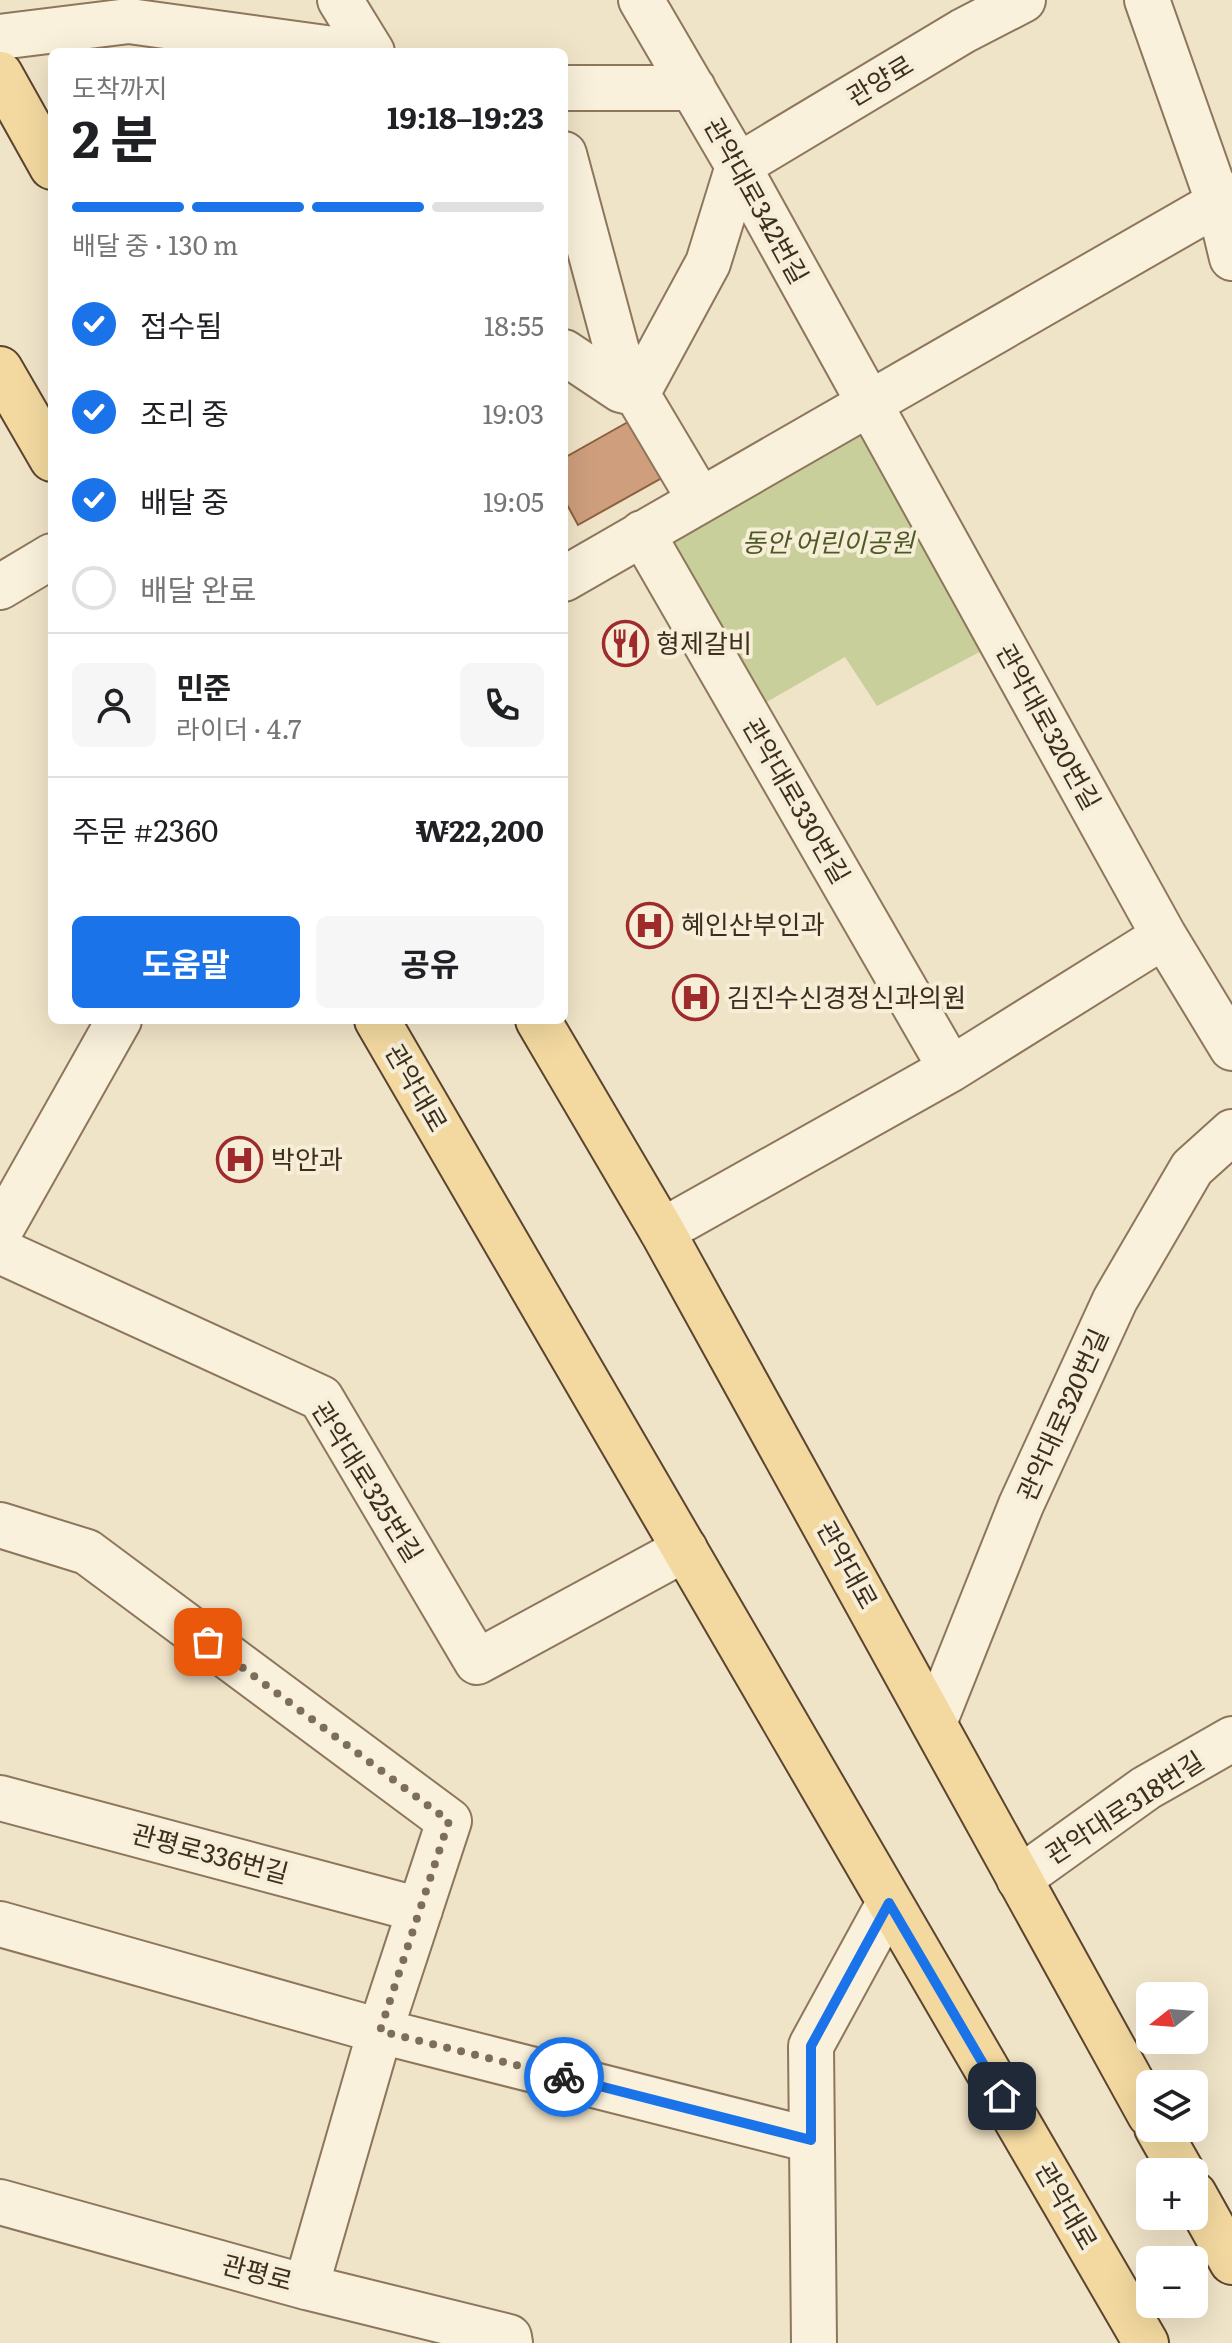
<!DOCTYPE html>
<html lang="ko">
<meta charset="utf-8">
<style>
body{margin:0;font-family:Literata,"Noto Sans KR",serif;background:#f6f6f6;color:#202124;height:100vh;display:flex;flex-direction:column;font-size:30px;white-space:nowrap}
*{box-sizing:border-box;margin:0}
p{font-size:26px;color:#757577}
.icon{flex:none;width:44px;height:44px;fill:none;stroke:currentColor;stroke-width:2;stroke-linecap:round;stroke-linejoin:round}
.map{position:relative;flex:1;overflow:hidden}
.drawer{position:absolute;left:48px;top:48px;width:520px;height:976px;display:flex;flex-direction:column;background:#fff;border-radius:12px;box-shadow:0 8px 32px #0002}
.drawer>*{flex:none}
.needle{width:52px;rotate:253deg}
.tools{position:absolute;left:1136px;top:1982px;display:grid;gap:16px}
.tools a{display:grid;place-items:center;width:72px;height:72px;border-radius:12px;background:#fff;box-shadow:0 8px 32px #0002;font-size:40px}
.pin{position:absolute;display:grid;place-items:center;width:68px;height:68px;color:#fff;margin:-34px;border-radius:16px;box-shadow:0 4px 12px #0006}
.courier{position:absolute;display:grid;place-items:center;width:80px;height:80px;margin:-40px;border:6px solid #1a73e8;border-radius:50%;background:#fff;color:#222;box-shadow:0 2px 10px #0007}
.headline em{font-style:normal;font-weight:700}
.headline div{display:flex;flex-direction:column-reverse}
.headline{display:flex;align-items:center;justify-content:space-between;height:136px;padding:0 24px}
h1{font-size:52px;font-weight:700;line-height:60px}
.bar{display:grid;grid-template-columns:repeat(4,1fr);gap:12px 8px;align-content:center;height:96px;padding:0 24px}
.bar i{height:10px;border-radius:6px;background:#e0e0e0}
.bar .selected{background:#1a73e8}
.bar p{grid-column:span 4}
.line{display:flex;align-items:center;gap:20px;padding:0 24px;border-top:2px solid #e0e0e0}
.line div{flex:1}
.round{display:grid;place-items:center;flex:none;width:84px;height:84px;border-radius:12px;background:#f6f6f6}
ol{padding:0 24px;list-style:none}
li{display:flex;align-items:center;gap:24px;height:88px}
li p{margin-inline-start:auto}
li .icon{padding:8px;border-radius:50%;background:#1a73e8;color:#fff;stroke-width:4}
li:last-child{color:#757577}
li i{width:44px;height:44px;border:4px solid #e0e0e0;border-radius:50%}
.button{display:flex;gap:16px;margin-top:auto;padding:16px 24px}
.button a{flex:1;height:92px;border-radius:12px;background:#1a73e8;color:#fff;font-size:32px;font-weight:700;line-height:92px;text-align:center}
.button a+a{background:#f6f6f6;color:#202124}
.map>svg:first-child{display:block}
</style>
<div class="map">
<svg width="1232" height="2343" viewBox="0 0 1232 2343">
<rect width="100%" height="100%" fill="#f0e4c8"/>
<path fill="#c9cf9b" d="M858,420L991,646L877,706L845,657L758,707L715,634L666,528Z"/>
<path fill="#cf9f7d" stroke="#8d5f41" stroke-width="2" d="M635,418L667,475L578,525L564,499V458Z"/>
<g fill="none" stroke-linecap="round" stroke-linejoin="round">
<defs>
<path id="minor" d="M340,0L372,52
M641,0L738,166L1164,936L1232,1048
M1147,0L1219,204L1232,258
M0,37L129,21L355,52
M564,88H693
M564,154L617,351L637,394L708,263L738,166L963,31L1023,0
M564,352L621,390L637,394L700,500
M642,533L951,1069
M564,579L1232,195
M0,587L52,556
M0,1231L119,1020
M662,1231L951,1069L1164,936
M0,1251L321,1398L477,1662L685,1549
M0,1525L87,1552L449,1821L380,2031L306,2287
M934,1723L1021,1505L1115,1300L1192,1168L1232,1132
M0,1798L420,1910
M1019,1879L1146,1788L1232,1739
M0,1924L380,2031L811,2140
M0,2202L306,2287L509,2337L510,2343
M814,2343L811,2046L889,1903"/>
<path id="major" d="M0,74L52,167
M0,369L52,459
M377,1020L1146,2343
M538,1020L662,1231L1150,2115
M1157,2128L1182,2172
M1194,2194L1232,2262"/>
</defs>
<use href="#minor" stroke="#8d765c" stroke-width="48"/>
<use href="#major" stroke="#5b4430" stroke-width="48"/>
<use href="#minor" stroke="#faf1dc" stroke-width="44"/>
<use href="#major" stroke="#f3d9a0" stroke-width="44"/>
</g>
<g fill="none" stroke-linecap="round" stroke-linejoin="round">
<path stroke="#7c6e5b" stroke-width="8" stroke-dasharray="0 14.4" d="M208,1642L449,1821L380,2031L564,2077"/>
<path stroke="#1a73e8" stroke-width="10" d="M564,2077L811,2140V2046L889,1903L1002,2096"/>
</g>
<defs>
<symbol id="restaurant-ring" viewBox="-11 -11 22 22"><circle r="9.5" fill="#f7eed8" stroke="#9e2a2b" stroke-width="1.5"/><path d="M-5-6h1v4h1v-4h1v4h1v-4h1v5L-1.5 .5V6h-2V.5L-5-1ZM5-6V6H3V1.5H1.5Q1.5-4 5-6Z" fill="#9e2a2b"/></symbol>
<symbol id="hospital-ring" viewBox="-11 -11 22 22"><circle r="9.5" fill="#f7eed8" stroke="#9e2a2b" stroke-width="1.5"/><path d="M-5-5h3v3.5h4V-5h3V5h-3V1.5h-4V5h-3Z" fill="#9e2a2b"/></symbol>
</defs>
<g fill-rule="evenodd">
<use href="#restaurant-ring" x="600" y="618" width="51" height="51"/>
<use href="#hospital-ring" x="624" y="900" width="51" height="51"/>
<use href="#hospital-ring" x="670" y="972" width="51" height="51"/>
<use href="#hospital-ring" x="214" y="1134" width="51" height="51"/>
</g>
<g text-anchor="middle" stroke-width="8" stroke-linejoin="round" paint-order="stroke">
<g font-size="26" fill="#3d2e20" stroke="#f7eed8">
<text transform="translate(880 81) rotate(-31)" y="9">관양로</text>
<text transform="translate(756 201) rotate(61)" y="9">관악대로342번길</text>
<text transform="translate(1048 727) rotate(61)" y="9">관악대로320번길</text>
<text transform="translate(796 801) rotate(60)" y="9">관악대로330번길</text>
<text transform="translate(416 1088) rotate(60)" y="9">관악대로</text>
<text transform="translate(1063 1415) rotate(-66)" y="9">관악대로320번길</text>
<text transform="translate(367 1482) rotate(58)" y="9">관악대로325번길</text>
<text transform="translate(847 1565) rotate(61)" y="9">관악대로</text>
<text transform="translate(1125 1808) rotate(-33)" y="9">관악대로318번길</text>
<text transform="translate(210 1854) rotate(15)" y="9">관평로336번길</text>
<text transform="translate(1066 2206) rotate(60)" y="9">관악대로</text>
<text transform="translate(257 2273) rotate(15)" y="9">관평로</text>
</g>
<g font-size="26" font-style="italic" fill="#4d5a26" stroke="#f7eed8">
<text x="828" y="552">동안 어린이공원</text>
</g>
<g font-size="26" fill="#3d2e20" stroke="#f7eed8" text-anchor="start">
<text x="656" y="653">형제갈비</text>
<text x="681" y="934">혜인산부인과</text>
<text x="727" y="1007">김진수신경정신과의원</text>
<text x="271" y="1169">박안과</text>
</g>
</g>
</svg>
<div class="tools">
<a><svg class="needle" viewBox="-14 -14 28 28"><path d="M0-13l5 13h-10z" fill="#e53935"/><path d="M0 13l5-13h-10z" fill="#757577"/></svg></a>
<a><svg class="icon" aria-label="layers" viewBox="0 0 24 24"><path d="M12 4l9 5-9 5-9-5zM3 14l9 5 9-5"/></svg></a>
<a>+</a>
<a>−</a>
</div>
<div class="pin" style="left:208px;top:1642px;background:#ea580c"><svg class="icon" aria-label="bag" viewBox="0 0 24 24"><path d="M5 8h14l-1 12H6zM9 8a3 3 0 0 1 6 0"/></svg></div>
<div class="pin" style="left:1002px;top:2096px;background:#1f2937"><svg class="icon" aria-label="home" viewBox="0 0 24 24"><path d="M3 11l9-7 9 7M6 9v11h12V9"/></svg></div>
<div class="courier" style="left:564px;top:2077px"><svg class="icon" aria-label="bike" viewBox="0 0 24 24"><circle cx="6" cy="16" r="4"/><circle cx="18" cy="16" r="4"/><path d="M6 16l4-8h5l3 8M10 8l3 8H6M13 5h3"/></svg></div>
<section class="drawer">
<div class="headline"><div><h1>2 분</h1><p>도착까지</p></div><em>19:18–19:23</em></div>
<div class="bar"><i class="selected"></i><i class="selected"></i><i class="selected"></i><i></i><p>배달 중 · 130 m</p></div>
<ol>
<li><svg class="icon" aria-label="check" viewBox="0 0 24 24"><path d="M5 12l5 5 9-10"/></svg>접수됨<p>18:55</p></li>
<li><svg class="icon" aria-label="check" viewBox="0 0 24 24"><path d="M5 12l5 5 9-10"/></svg>조리 중<p>19:03</p></li>
<li><svg class="icon" aria-label="check" viewBox="0 0 24 24"><path d="M5 12l5 5 9-10"/></svg>배달 중<p>19:05</p></li>
<li><i></i>배달 완료</li>
</ol>
<div class="line" style="height:144px"><a class="round"><svg class="icon" aria-label="person" viewBox="0 0 24 24"><circle cx="12" cy="8" r="4"/><path d="M4 21q1-7 8-7t8 7"/></svg></a><div><b>민준</b><p>라이더 · 4.7</p></div><a class="round"><svg class="icon" aria-label="phone" viewBox="0 0 24 24"><path d="M5 4h4l2 5-3 2q2 4 5 5l2-3 5 2v4C11 20 4 13 5 4z"/></svg></a></div>
<div class="line" style="height:104px"><div>주문 #2360</div><b>₩22,200</b></div>
<div class="button"><a>도움말</a><a>공유</a></div>
</section>
</div>
